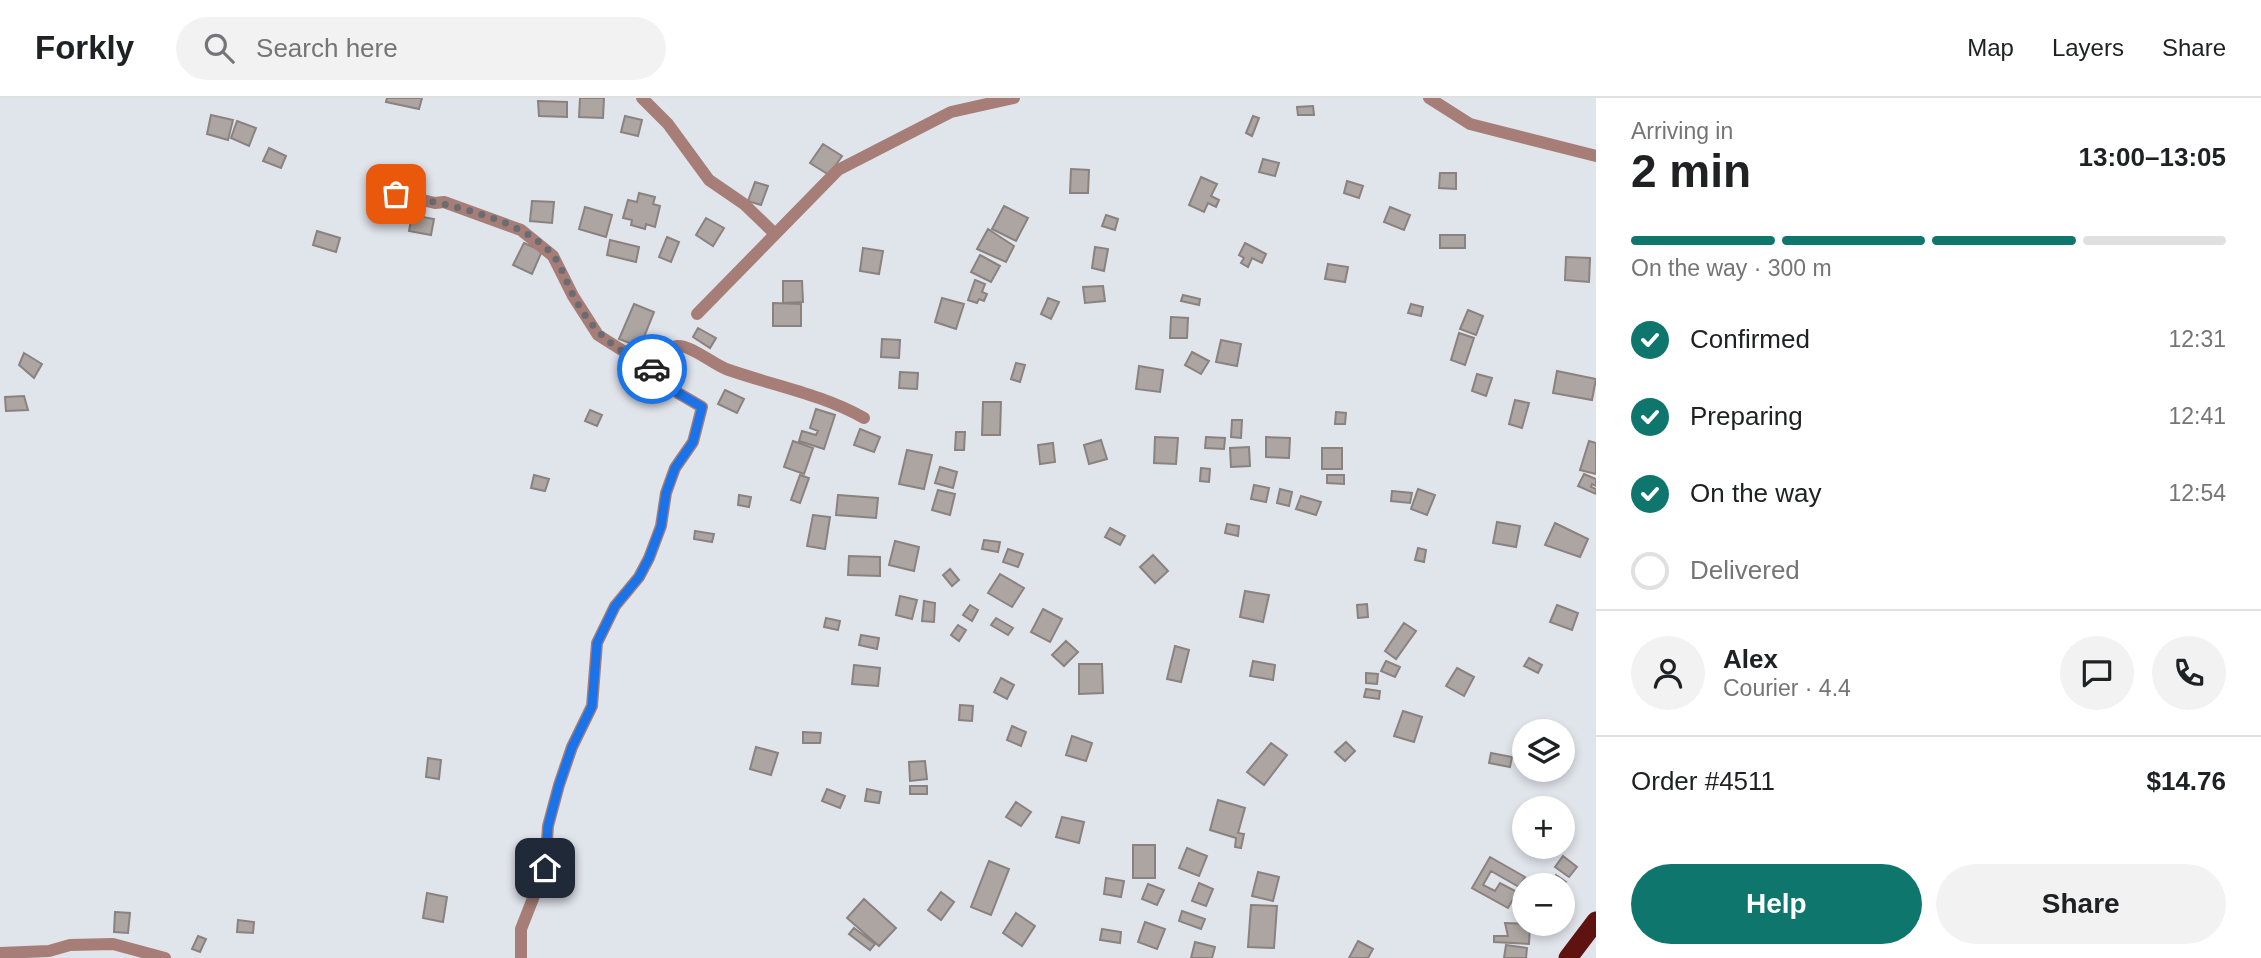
<!DOCTYPE html>
<meta charset="utf-8">
<style>
body{margin:0;font-family:Arial,sans-serif;background:#f2f2f2;color:#202124;height:100vh;display:flex;flex-direction:column;font-size:26px;white-space:nowrap}
*{box-sizing:border-box;margin:0}
p{font-size:23px;color:#757577}
.icon{flex:none;width:38px;height:38px;fill:none;stroke:currentColor;stroke-width:2;stroke-linecap:round;stroke-linejoin:round}
.map{position:relative;flex:1;overflow:hidden}
.panel{display:flex;flex-direction:column;background:#fff;width:665px}
.panel>*{flex:none}
.controls{position:absolute;left:1512px;top:621px;display:grid;gap:14px}
.controls a{display:grid;place-items:center;width:63px;height:63px;border-radius:50%;background:#fff;box-shadow:0 4px 10px #0003;font-size:35px}
.pin{position:absolute;display:grid;place-items:center;width:60px;height:60px;color:#fff;margin:-30px;border-radius:14px;box-shadow:0 4px 10px #0006}
.courier{position:absolute;display:grid;place-items:center;width:70px;height:70px;margin:-35px;border:5px solid #1a73e8;border-radius:50%;background:#fff;color:#222;box-shadow:0 2px 9px #0007}
.summary em{font-style:normal;font-weight:700}
.summary div{display:flex;flex-direction:column-reverse}
.summary{display:flex;align-items:center;justify-content:space-between;height:119px;padding:0 35px}
h1{font-size:46px;font-weight:700;line-height:52px}
.bar{display:grid;grid-template-columns:repeat(4,1fr);gap:10px 7px;align-content:center;height:84px;padding:0 35px}
.bar i{height:9px;border-radius:5px;background:#e0e0e0}
.bar .active{background:#0f766e}
.bar p{grid-column:span 4}
.line{display:flex;align-items:center;gap:18px;padding:0 35px;border-top:2px solid #e0e0e0}
.line div{flex:1}
.round{display:grid;place-items:center;flex:none;width:74px;height:74px;border-radius:37px;background:#f2f2f2}
ol{padding:0 35px;list-style:none}
li{display:flex;align-items:center;gap:21px;height:77px}
li p{margin-inline-start:auto}
li .icon{padding:7px;border-radius:50%;background:#0f766e;color:#fff;stroke-width:4}
li:last-child{color:#757577}
li i{width:38px;height:38px;border:4px solid #e0e0e0;border-radius:50%}
.action{display:flex;gap:14px;margin-top:auto;padding:14px 35px}
.action a{flex:1;height:80px;border-radius:42px;background:#0f766e;color:#fff;font-size:28px;font-weight:700;line-height:80px;text-align:center}
.action a+a{background:#f2f2f2;color:#202124}
header{display:flex;align-items:center;gap:42px;box-sizing:border-box;height:98px;padding:0 35px;background:#fff;border-bottom:2px solid #e0e0e0}
header strong{font-size:33px}
nav{display:flex;gap:38px;margin-inline-start:auto;font-size:24px}
.search{width:490px;height:63px;background:#f2f2f2;display:flex;align-items:center;gap:18px;box-sizing:border-box;padding:0 24px;border-radius:38px;color:#757577;font-size:26px}
main{display:flex;flex:1;min-height:0}
.map>svg:first-child{display:block}
</style>
<header>
<strong>Forkly</strong>
<div class="search"><svg class="icon" aria-label="search" viewBox="0 0 24 24"><circle cx="10" cy="10" r="6"/><path d="M15 15l6 6"/></svg>Search here</div>
<nav><a>Map</a><a>Layers</a><a>Share</a></nav>
</header>
<main>
<div class="map">
<svg width="1596" height="860" viewBox="0 0 1596 860">
<rect width="100%" height="100%" fill="#e0e4eb"/>
<path fill="#aca5a1" stroke="#8a827f" stroke-width="2" d="M387,0H422L419,11L386,4Z
M580,0H604L603,20L579,19Z
M538,3L567,4V19L539,18Z
M1313,8L1314,17H1298L1297,9Z
M211,17L233,22L228,42L207,36Z
M625,18L642,22L638,38L621,34Z
M1253,18L1259,20L1252,38L1246,35Z
M237,23L256,30L249,48L231,40Z
M823,46L842,58L829,77L810,65Z
M269,50L286,58L281,70L263,63Z
M1263,61L1279,65L1275,78L1259,74Z
M1071,71L1089,72L1088,95H1070Z
M1440,75H1456V91L1439,90Z
M1201,79L1217,86L1211,98L1219,102L1216,109L1208,105L1204,114L1189,107Z
M1347,83L1363,88L1359,100L1344,95Z
M755,84L768,88L761,107L748,103Z
M639,95L655,99L653,106L660,108L655,129L646,126L645,131L631,127L632,122L623,120L628,102L637,104Z
M532,103L554,104L552,125L530,123Z
M1004,108L1028,120L1016,143L992,131Z
M585,109L612,117L606,139L579,131Z
M1390,109L1410,117L1404,132L1384,124Z
M412,117L434,121L431,137L409,133Z
M1106,117L1118,121L1115,132L1102,128Z
M706,120L724,130L713,148L696,137Z
M988,131L1014,148L1006,164L977,151Z
M317,133L340,140L336,154L313,147Z
M1440,137H1465V150H1440Z
M667,139L679,144L671,164L659,159Z
M610,142L639,149L636,164L607,157Z
M524,145L542,153L532,176L513,167Z
M1245,145L1266,156L1262,165L1252,160L1248,169L1241,165L1244,160L1239,157Z
M1095,149L1108,151L1104,173L1092,170Z
M863,150L883,153L879,176L860,173Z
M980,157L1000,168L991,184L971,174Z
M1566,159L1590,160L1589,184L1565,182Z
M1328,166L1348,169L1345,184L1325,181Z
M975,182L985,186L982,194L987,196L984,203L979,201L977,205L968,202Z
M783,183H802L803,204L783,205Z
M1103,188L1105,203L1085,205L1083,189Z
M1183,197L1200,201L1199,207L1181,203Z
M942,200L964,206L956,231L935,224Z
M1048,200L1059,204L1051,221L1041,216Z
M773,205L801,206V228H773Z
M634,206L654,214L640,249L619,241Z
M1411,206L1423,209L1421,218L1408,215Z
M1468,212L1483,218L1476,237L1460,231Z
M1171,219L1188,220L1187,240H1170Z
M698,230L716,240L710,250L693,239Z
M1459,235L1474,240L1465,267L1451,262Z
M882,241L900,242L899,260L881,259Z
M1221,242L1241,246L1237,268L1216,264Z
M1192,254L1209,263L1201,276L1185,267Z
M24,255L42,266L34,280L19,267Z
M666,259L678,263L674,275L662,270Z
M1016,265L1025,267L1020,284L1011,281Z
M1139,268L1163,272L1160,294L1136,291Z
M1557,273L1596,281L1592,302L1553,295Z
M900,274L918,275L917,291L899,290Z
M1477,276L1492,280L1486,298L1472,293Z
M725,292L744,301L737,315L718,306Z
M24,298L28,312L6,313L5,299Z
M1515,302L1529,305L1522,330L1509,326Z
M983,304H1001L1000,337H982Z
M816,311L835,317L824,351L799,343L802,333L816,337L818,333L810,330Z
M590,312L602,317L597,328L585,323Z
M1336,314L1346,315L1345,326H1335Z
M1232,322H1242L1241,340L1231,339Z
M860,331L880,339L874,354L854,347Z
M956,334H965L964,352H955Z
M1155,339L1178,340L1176,366L1154,365Z
M1206,339L1225,340L1224,351L1205,350Z
M1266,339L1290,340L1289,360L1266,359Z
M1101,342L1107,361L1089,366L1084,347Z
M793,343L813,350L804,376L784,369Z
M1589,343L1596,345V376L1580,372Z
M1053,345L1055,364L1040,366L1038,347Z
M1249,349L1250,368L1231,369L1230,350Z
M1322,350H1342V371H1322Z
M907,352L932,357L924,391L899,386Z
M940,369L957,374L953,390L935,385Z
M1201,370L1210,371L1209,384L1200,383Z
M1584,376L1596,381V388L1592,386L1591,389L1596,391V396L1578,388Z
M534,377L549,381L545,393L531,390Z
M800,377L809,380L800,405L791,402Z
M1327,377H1344V386L1327,385Z
M1254,387L1269,390L1266,404L1251,401Z
M1280,391L1292,394L1289,408L1277,405Z
M1418,391L1435,397L1427,417L1411,411Z
M938,392L955,396L950,417L932,412Z
M1392,393L1412,395L1410,405L1391,403Z
M739,397L751,399L749,409L738,407Z
M838,397L878,400L876,420L836,417Z
M1301,398L1321,404L1316,417L1296,411Z
M813,417L830,419L825,451L807,448Z
M1497,424L1520,428L1516,449L1493,445Z
M1555,425L1588,441L1580,459L1545,447Z
M1227,426L1239,428L1238,438L1225,435Z
M1110,430L1125,438L1120,447L1105,439Z
M695,433L714,436L712,444L694,441Z
M984,442L1000,444L998,454L982,451Z
M895,443L919,449L914,473L889,467Z
M1418,450L1426,452L1424,464L1415,462Z
M1008,451L1023,456L1018,469L1003,464Z
M1153,457L1168,473L1155,485L1140,469Z
M849,458L880,459V478L848,477Z
M950,471L959,482L952,488L943,477Z
M1000,476L1024,490L1012,509L988,495Z
M1245,493L1269,497L1263,524L1240,519Z
M900,498L917,502L912,521L896,517Z
M924,503L935,505L934,524L922,523Z
M1367,506L1368,519L1358,520L1357,507Z
M970,507L978,512L972,523L963,517Z
M1557,507L1578,515L1572,532L1550,524Z
M1043,511L1062,521L1050,544L1031,534Z
M826,520L840,523L838,532L824,529Z
M996,520L1013,530L1008,537L991,527Z
M1404,525L1416,533L1396,561L1385,553Z
M958,527L966,532L959,543L951,537Z
M861,537L879,540L877,551L859,547Z
M1066,543L1078,554L1064,568L1052,557Z
M1175,548L1189,552L1181,584L1167,581Z
M1529,560L1542,567L1538,575L1524,568Z
M1253,563L1275,567L1273,582L1250,578Z
M1386,563L1400,569L1395,579L1381,573Z
M1079,566H1102L1103,595L1079,596Z
M854,567L880,570L878,588L852,586Z
M1457,570L1474,579L1464,598L1446,588Z
M1366,575L1378,576L1377,586L1366,585Z
M1001,580L1014,587L1007,601L994,594Z
M1366,591L1380,593L1379,601L1364,599Z
M960,607L973,608L972,623L959,622Z
M1403,613L1422,619L1414,644L1394,638Z
M1012,628L1026,634L1021,648L1007,642Z
M803,634L821,635L820,645H803Z
M1072,638L1092,645L1086,663L1066,657Z
M1346,644L1355,653L1345,663L1335,654Z
M1271,645L1287,657L1264,687L1247,674Z
M756,649L778,655L771,677L750,671Z
M1491,655L1512,659L1510,669L1489,665Z
M428,660L441,662L439,681L426,679Z
M925,663L927,681L910,683L909,664Z
M910,688H927V696H910Z
M827,691L845,698L840,710L822,703Z
M867,691L881,694L879,705L865,703Z
M1218,702L1245,710L1238,735L1244,736L1241,750L1235,749L1236,740L1210,732Z
M1016,704L1031,714L1021,728L1006,719Z
M1062,719L1084,724L1079,745L1056,739Z
M1133,747H1155V780H1133Z
M1187,750L1207,758L1199,778L1179,770Z
M1563,758L1577,769L1569,779L1555,769Z
M1490,759L1525,779L1519,789L1491,773L1483,787L1495,793L1500,785L1517,794L1508,810L1472,790Z
M989,763L1009,771L991,817L971,809Z
M1258,774L1279,779L1273,803L1252,798Z
M1556,777L1566,784L1563,788H1548Z
M1106,780L1124,783L1121,799L1104,796Z
M1199,785L1213,791L1206,808L1192,803Z
M1148,786L1164,792L1157,807L1142,801Z
M941,794L954,804L941,822L928,812Z
M427,795L447,799L443,824L423,820Z
M864,801L896,830L879,848L847,820Z
M1251,807L1277,808L1274,850L1248,849Z
M1182,813L1205,821L1201,831L1179,823Z
M115,814L130,815L128,835L114,834Z
M1016,815L1035,828L1022,848L1003,835Z
M238,822L254,824L253,835L237,834Z
M1145,824L1165,831L1157,851L1138,844Z
M1505,825L1530,826L1529,846L1494,844V838H1508Z
M854,830L875,846L870,852L849,836Z
M1102,831L1121,834L1120,845L1100,842Z
M198,838L206,841L200,854L192,851Z
M1358,843L1373,851L1368,860H1349Z
M1195,844L1215,849L1212,860H1191Z
M1506,847L1527,850L1526,860H1504Z"/>
<g fill="none" stroke-linecap="round" stroke-linejoin="round">
<path stroke="#a67d77" stroke-width="12" d="M642,0L668,26L709,82L744,106L772,133
M1429,0L1470,26L1596,58
M376,91L435,105L444,104L521,132L553,158L573,198L598,237L655,273L678,295L702,309L693,344L675,370L666,395L661,428L649,460L639,479L615,508L597,545L592,608L572,649L559,687L548,728L545,770L521,831V860
M697,216L838,72L951,14L1014,0
M645,267C654,261 666,250 677,248C689,246 713,266 726,271C771,287 822,296 864,320
M0,855L49,853L70,847L113,846L165,860"/>
<path stroke="#5e1310" stroke-width="19" d="M1568,860L1596,823"/>
</g>
<g fill="none" stroke-linecap="round" stroke-linejoin="round">
<path stroke="#6a6c71" stroke-width="7" stroke-dasharray="0 12.6" d="M396,96C445,107 517,117 553,157C561,167 566,183 572,195C593,236 613,249 652,271"/>
<path stroke="#1a73e8" stroke-width="9" d="M545,770L548,728L559,687L572,649L592,608L597,545L615,508L639,479L649,460L661,428L666,395L675,370L693,344L702,309L678,295L652,271"/>
</g>
</svg>
<div class="controls">
<a><svg class="icon" aria-label="layers" viewBox="0 0 24 24"><path d="M12 4l9 5-9 5-9-5zM3 14l9 5 9-5"/></svg></a>
<a>+</a>
<a>−</a>
</div>
<div class="pin" style="left:396px;top:96px;background:#ea580c"><svg class="icon" aria-label="bag" viewBox="0 0 24 24"><path d="M5 8h14l-1 12H6zM9 8a3 3 0 0 1 6 0"/></svg></div>
<div class="pin" style="left:545px;top:770px;background:#1f2937"><svg class="icon" aria-label="home" viewBox="0 0 24 24"><path d="M3 11l9-7 9 7M6 9v11h12V9"/></svg></div>
<div class="courier" style="left:652px;top:271px"><svg class="icon" aria-label="car" viewBox="0 0 24 24"><path d="M5 17H2v-5l4-1 3-4h7l3 4 3 1v5h-3M9 17h6M6 11h13"/><circle cx="7" cy="17" r="2"/><circle cx="17" cy="17" r="2"/></svg></div>
</div>
<section class="panel">
<div class="summary"><div><h1>2 min</h1><p>Arriving in</p></div><em>13:00–13:05</em></div>
<div class="bar"><i class="active"></i><i class="active"></i><i class="active"></i><i></i><p>On the way · 300 m</p></div>
<ol>
<li><svg class="icon" aria-label="check" viewBox="0 0 24 24"><path d="M5 12l5 5 9-10"/></svg>Confirmed<p>12:31</p></li>
<li><svg class="icon" aria-label="check" viewBox="0 0 24 24"><path d="M5 12l5 5 9-10"/></svg>Preparing<p>12:41</p></li>
<li><svg class="icon" aria-label="check" viewBox="0 0 24 24"><path d="M5 12l5 5 9-10"/></svg>On the way<p>12:54</p></li>
<li><i></i>Delivered</li>
</ol>
<div class="line" style="height:126px"><a class="round"><svg class="icon" aria-label="person" viewBox="0 0 24 24"><circle cx="12" cy="8" r="4"/><path d="M4 21q1-7 8-7t8 7"/></svg></a><div><b>Alex</b><p>Courier · 4.4</p></div><a class="round"><svg class="icon" aria-label="chat" viewBox="0 0 24 24"><path d="M4 5h16v11H9l-5 4z"/></svg></a><a class="round"><svg class="icon" aria-label="phone" viewBox="0 0 24 24"><path d="M5 4h4l2 5-3 2q2 4 5 5l2-3 5 2v4C11 20 4 13 5 4z"/></svg></a></div>
<div class="line" style="height:91px"><div>Order #4511</div><b>$14.76</b></div>
<div class="action"><a>Help</a><a>Share</a></div>
</section>
</main>
